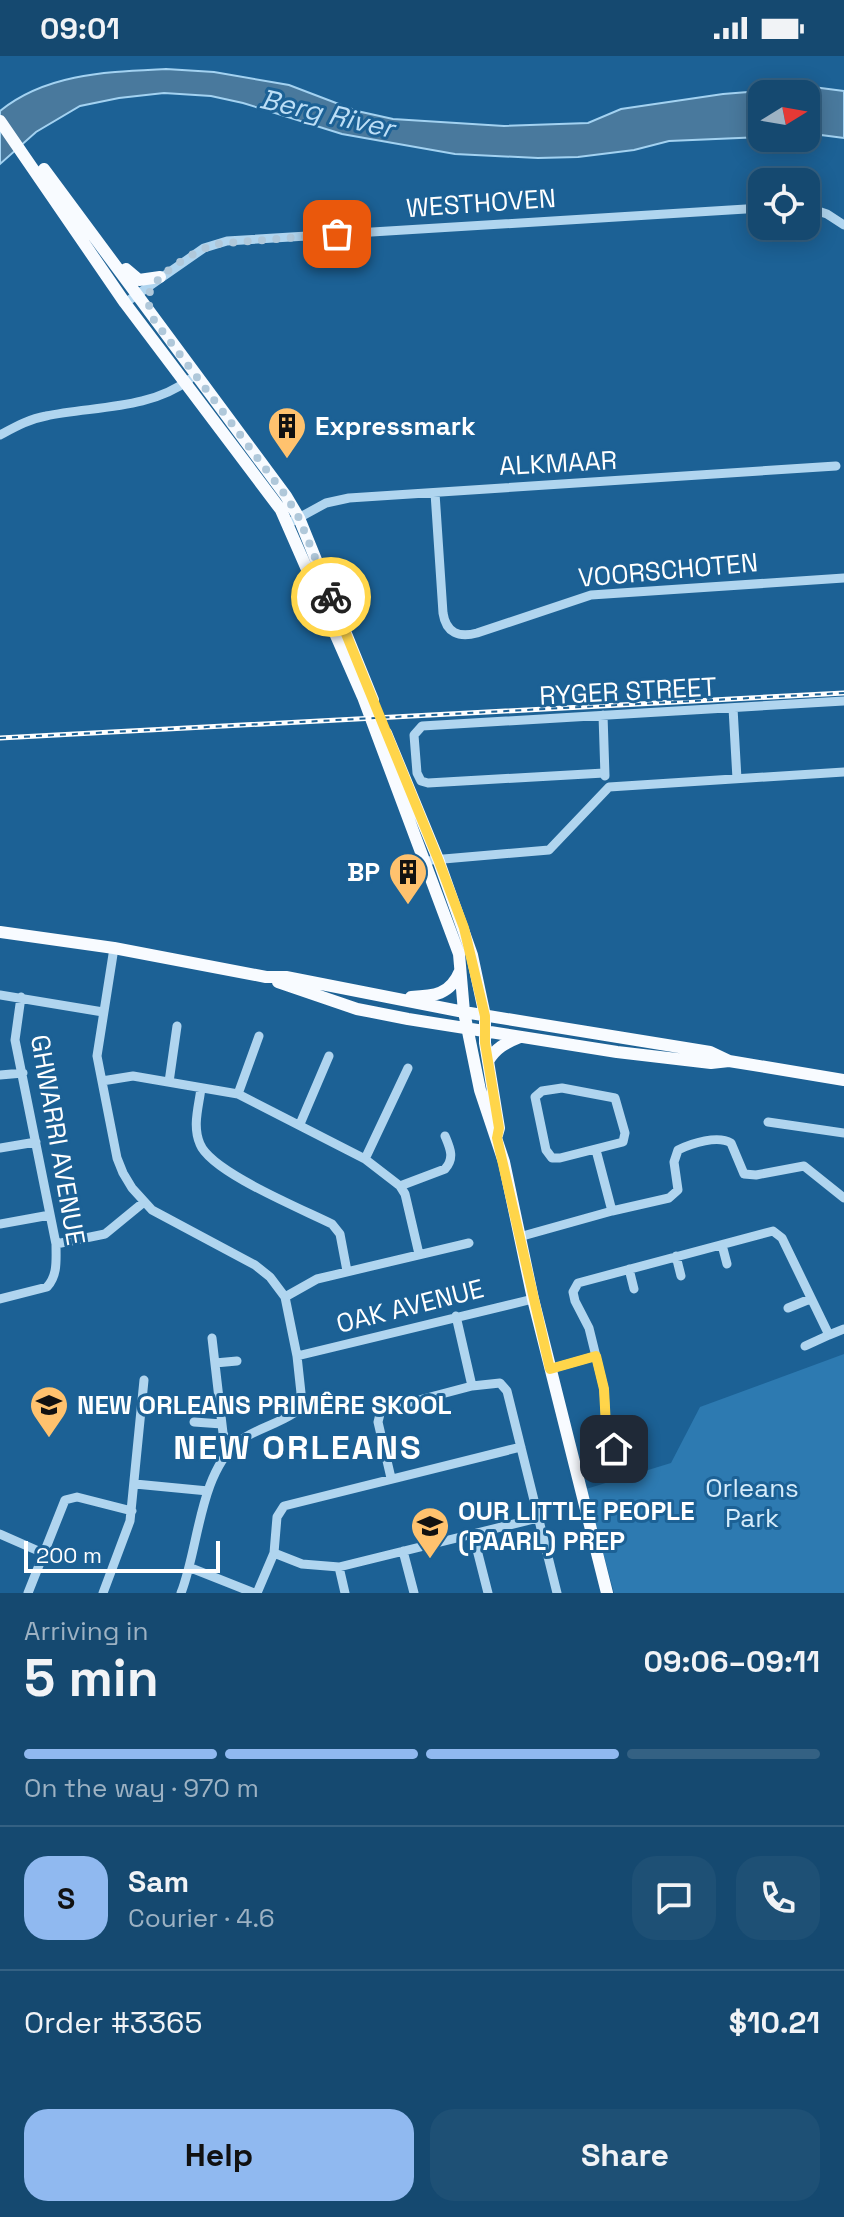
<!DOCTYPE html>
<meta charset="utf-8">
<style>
body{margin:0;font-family:"Space Grotesk",sans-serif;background:#1e5075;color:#f1f3f6;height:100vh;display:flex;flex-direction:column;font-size:30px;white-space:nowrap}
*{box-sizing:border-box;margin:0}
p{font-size:26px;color:#9db2c3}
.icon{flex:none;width:44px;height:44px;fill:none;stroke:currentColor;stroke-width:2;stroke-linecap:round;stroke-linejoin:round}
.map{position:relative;height:1537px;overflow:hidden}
.panel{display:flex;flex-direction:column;background:#154970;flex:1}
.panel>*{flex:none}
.needle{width:52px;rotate:79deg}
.tools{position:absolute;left:748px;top:24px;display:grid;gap:16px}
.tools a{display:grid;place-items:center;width:72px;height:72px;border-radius:16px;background:#154970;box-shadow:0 4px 20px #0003,0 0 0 2px #346183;font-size:40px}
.scale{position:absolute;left:24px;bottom:20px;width:196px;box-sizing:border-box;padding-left:8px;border:4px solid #fff;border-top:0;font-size:22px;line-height:28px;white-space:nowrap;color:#fff;-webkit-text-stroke:6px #1c6195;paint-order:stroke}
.pin{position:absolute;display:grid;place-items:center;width:68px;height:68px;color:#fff;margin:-34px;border-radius:16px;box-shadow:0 4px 12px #0006}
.courier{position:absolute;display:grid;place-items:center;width:80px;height:80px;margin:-40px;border:6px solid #ffd54a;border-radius:50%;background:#fff;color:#222;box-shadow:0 2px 10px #0007}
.headline em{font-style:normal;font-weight:700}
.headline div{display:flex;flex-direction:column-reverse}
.headline{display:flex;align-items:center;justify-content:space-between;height:136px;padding:0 24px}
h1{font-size:52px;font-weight:700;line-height:60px}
.bar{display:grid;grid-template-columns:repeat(4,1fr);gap:12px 8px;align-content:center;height:96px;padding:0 24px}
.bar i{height:10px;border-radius:6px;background:#346183}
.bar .current{background:#90b9f0}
.bar p{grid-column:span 4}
.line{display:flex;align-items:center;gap:20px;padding:0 24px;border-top:2px solid #346183}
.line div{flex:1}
.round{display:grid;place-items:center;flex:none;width:84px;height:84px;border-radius:24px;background:#1e5075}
.cta{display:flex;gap:16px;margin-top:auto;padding:16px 24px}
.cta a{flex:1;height:92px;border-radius:24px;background:#90b9f0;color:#111;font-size:32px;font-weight:700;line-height:92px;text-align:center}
.cta a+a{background:#1e5075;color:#f1f3f6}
.status{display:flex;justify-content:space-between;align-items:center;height:56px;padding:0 40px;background:#154970;direction:ltr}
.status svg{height:22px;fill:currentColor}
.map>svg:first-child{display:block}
</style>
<div class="status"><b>09:01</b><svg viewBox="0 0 49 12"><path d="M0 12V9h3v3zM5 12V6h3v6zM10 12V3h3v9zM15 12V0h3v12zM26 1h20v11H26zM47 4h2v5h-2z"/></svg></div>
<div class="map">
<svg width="844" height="1537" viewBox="0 0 844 1537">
<rect width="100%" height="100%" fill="#1c6195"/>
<path fill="#2d7ab1" d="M844,1298V1537H614L586,1433L671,1407L700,1351Z"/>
<path fill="#49799d" stroke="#a3d2f1" stroke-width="2" d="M166,13L214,16L289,29L357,55L393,63L504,70L588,67L621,53L723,38L813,31L844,35V82L806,77V38H762V81L669,85L634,94L578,101L538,102L455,98L342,78L243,47L211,40L164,37L119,42L80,50L36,76L0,108V55C47,17 108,16 166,13Z"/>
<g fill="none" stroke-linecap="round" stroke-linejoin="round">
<path stroke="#b0d5ef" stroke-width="9" d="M806,151L827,158L844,169
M125,247L204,192L227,185L762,152
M0,379C15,371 29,363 46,360C93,350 150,354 190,323
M435,437L443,557C446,577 459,582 477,577L591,539L844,522
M293,465L326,447L349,442L836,410
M733,652L737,723
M603,659L605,720
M604,717L428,727L421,725L417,717L414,679L422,670L844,645
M432,804L549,794L609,731L844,716
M114,892L97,1000L117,1102L123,1117L132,1132L152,1154L255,1209L270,1221L285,1241L297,1300L301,1337L294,1357C276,1369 255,1373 238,1386C199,1419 199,1491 181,1537
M0,939L103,956
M0,1019L23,1017
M102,1025L133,1020L238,1038L365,1103L400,1130L405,1138L419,1198
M169,1026L177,970
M201,1032C199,1050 192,1070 200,1088C211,1116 302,1153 332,1168L340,1178L347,1215
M562,1032L615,1042L625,1077L623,1086L560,1102H552L546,1094L535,1041L542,1035Z
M238,1038L259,980
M768,1066L844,1077
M300,1068L329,1000
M0,1092L36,1086
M596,1094L612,1155
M365,1103L408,1012
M400,1130L445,1113C455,1102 450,1092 445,1080
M0,1168L50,1159
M519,1181L612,1155L669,1142L678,1134L674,1106L678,1094C692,1087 718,1079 731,1087L744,1118L756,1119L804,1110L844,1142
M56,1188L105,1178L144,1146
M722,1189L727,1208
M676,1200L681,1220
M629,1213L634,1233
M285,1241L317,1223L469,1187
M0,1243L47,1231C58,1219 56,1204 56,1188L15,984L21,941
M788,1252L810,1243
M456,1260L472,1330
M212,1282L223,1377L230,1394
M805,1290L829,1279
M297,1300L533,1243
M215,1307L237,1305
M550,1313L596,1300
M194,1366L222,1368
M614,1393L606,1370L604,1333L589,1272L575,1245L573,1236L578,1227L773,1175L782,1182L829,1279L844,1273
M391,1422L378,1366L381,1354L472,1330L500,1327L507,1335L557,1537
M135,1428L208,1435
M0,1478L43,1497
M473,1478L488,1537
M403,1495L414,1537
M274,1497L302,1508L339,1511L538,1462
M339,1511L345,1537
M191,1512L254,1537
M28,1537L65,1444L77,1441L132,1455
M103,1537L130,1465L144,1324
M257,1537L274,1497L277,1461L284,1450L521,1391"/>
<path stroke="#f8fbff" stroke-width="12" d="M0,65L125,247L281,454L363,641L459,898L464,956L480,1034L504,1106L533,1243L607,1537
M44,113L286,440L299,462L373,644
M126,213L139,224L160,221
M386,677L438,803L472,899L485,960V987L499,1072L497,1079
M0,876L114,892L266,921H286L464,956L710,996L729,1005
M278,926L357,953L408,963L617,996L711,1007L729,1005L844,1024
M411,941C434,940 450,939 460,915
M488,1005C496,992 505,987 520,981"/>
<defs>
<path id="rail" d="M0,682L844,637"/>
</defs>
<use href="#rail" stroke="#fff" stroke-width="5"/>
<use href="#rail" stroke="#1c6195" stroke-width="2" stroke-dasharray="6" stroke-linecap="butt"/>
</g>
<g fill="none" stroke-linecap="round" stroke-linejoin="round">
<path stroke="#b0c8da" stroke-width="8" stroke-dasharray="0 14.4" d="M331,541L299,462L286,440L154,264C152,258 149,251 148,245C147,221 196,195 215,188L337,178"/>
<path stroke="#ffd54a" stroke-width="10" d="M331,541L438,803L464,872L485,960V987L499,1072L497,1082L550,1313L596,1300L604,1333L606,1370L614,1393"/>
</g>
<defs>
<symbol id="building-pin" viewBox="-11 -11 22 30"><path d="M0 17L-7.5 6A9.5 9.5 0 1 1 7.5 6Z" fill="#ffc26e" stroke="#1c6195"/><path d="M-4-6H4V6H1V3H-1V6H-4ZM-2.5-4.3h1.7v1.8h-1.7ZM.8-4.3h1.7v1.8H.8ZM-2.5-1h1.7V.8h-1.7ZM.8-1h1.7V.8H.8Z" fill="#111"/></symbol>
<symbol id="school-pin" viewBox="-11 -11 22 30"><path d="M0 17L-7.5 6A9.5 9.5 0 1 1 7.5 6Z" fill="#ffc26e" stroke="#1c6195"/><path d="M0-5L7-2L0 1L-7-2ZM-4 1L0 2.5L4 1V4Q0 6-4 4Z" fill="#111"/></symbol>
</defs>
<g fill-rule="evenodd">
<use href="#building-pin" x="265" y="348" width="44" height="60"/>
<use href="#building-pin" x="386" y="794" width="44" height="60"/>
<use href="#school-pin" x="27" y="1327" width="44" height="60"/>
<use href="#school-pin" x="408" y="1448" width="44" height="60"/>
</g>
<g text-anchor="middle" stroke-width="6" stroke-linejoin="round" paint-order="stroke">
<g font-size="26" fill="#fff" stroke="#1c6195">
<text transform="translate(481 147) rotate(-4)" y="9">WESTHOVEN</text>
<text transform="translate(558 407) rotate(-3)" y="9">ALKMAAR</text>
<text transform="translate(668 514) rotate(-5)" y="9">VOORSCHOTEN</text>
<text transform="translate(628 635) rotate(-3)" y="9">RYGER STREET</text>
<text transform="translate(58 1084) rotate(80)" y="9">GHWARRI AVENUE</text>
<text transform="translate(410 1250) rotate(-14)" y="9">OAK AVENUE</text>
</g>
<g font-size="26" font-weight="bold" fill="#fff" stroke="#1c6195" text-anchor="start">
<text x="315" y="379">Expressmark</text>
<text x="380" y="825" text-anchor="end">BP</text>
<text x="77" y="1358">NEW ORLEANS PRIMÊRE SKOOL</text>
<text x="458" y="1464">OUR LITTLE PEOPLE<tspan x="458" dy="30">(PAARL) PREP</tspan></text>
</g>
<g font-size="26" fill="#d6ecfb" stroke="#1c6195">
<text x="752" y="1441">Orleans<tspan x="752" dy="30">Park</tspan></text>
</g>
<g font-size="28" font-style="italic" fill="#bcdef6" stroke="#1c6195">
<text transform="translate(327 57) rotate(13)" y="10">Berg River</text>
</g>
<g font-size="34" font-weight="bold" letter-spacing="2" fill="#fff" stroke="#1c6195">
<text x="298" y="1403">NEW ORLEANS</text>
</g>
</g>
</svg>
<div class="tools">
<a><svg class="needle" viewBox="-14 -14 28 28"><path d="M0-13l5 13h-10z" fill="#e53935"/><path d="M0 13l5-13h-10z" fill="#9db2c3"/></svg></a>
<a><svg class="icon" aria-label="locate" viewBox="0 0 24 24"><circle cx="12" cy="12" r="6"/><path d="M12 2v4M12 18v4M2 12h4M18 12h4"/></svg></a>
</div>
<div class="scale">200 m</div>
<div class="pin" style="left:337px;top:178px;background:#ea580c"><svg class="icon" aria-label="bag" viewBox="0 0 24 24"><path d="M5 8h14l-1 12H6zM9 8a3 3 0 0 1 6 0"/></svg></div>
<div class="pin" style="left:614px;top:1393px;background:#1f2937"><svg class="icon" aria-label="home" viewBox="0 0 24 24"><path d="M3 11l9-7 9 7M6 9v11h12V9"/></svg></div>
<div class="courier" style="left:331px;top:541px"><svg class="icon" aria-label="bike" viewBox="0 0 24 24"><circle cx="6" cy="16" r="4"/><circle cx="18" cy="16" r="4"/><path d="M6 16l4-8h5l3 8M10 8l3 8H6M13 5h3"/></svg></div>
</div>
<section class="panel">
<div class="headline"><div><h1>5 min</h1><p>Arriving in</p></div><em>09:06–09:11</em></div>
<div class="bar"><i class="current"></i><i class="current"></i><i class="current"></i><i></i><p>On the way · 970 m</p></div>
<div class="line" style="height:144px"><b class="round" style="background:#90b9f0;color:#111">S</b><div><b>Sam</b><p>Courier · 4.6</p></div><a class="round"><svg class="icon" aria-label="chat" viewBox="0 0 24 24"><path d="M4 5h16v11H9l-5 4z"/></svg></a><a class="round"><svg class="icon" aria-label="phone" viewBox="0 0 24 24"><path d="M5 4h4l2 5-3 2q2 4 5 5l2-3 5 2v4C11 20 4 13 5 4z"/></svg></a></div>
<div class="line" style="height:104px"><div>Order #3365</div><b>$10.21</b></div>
<div class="cta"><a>Help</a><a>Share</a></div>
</section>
